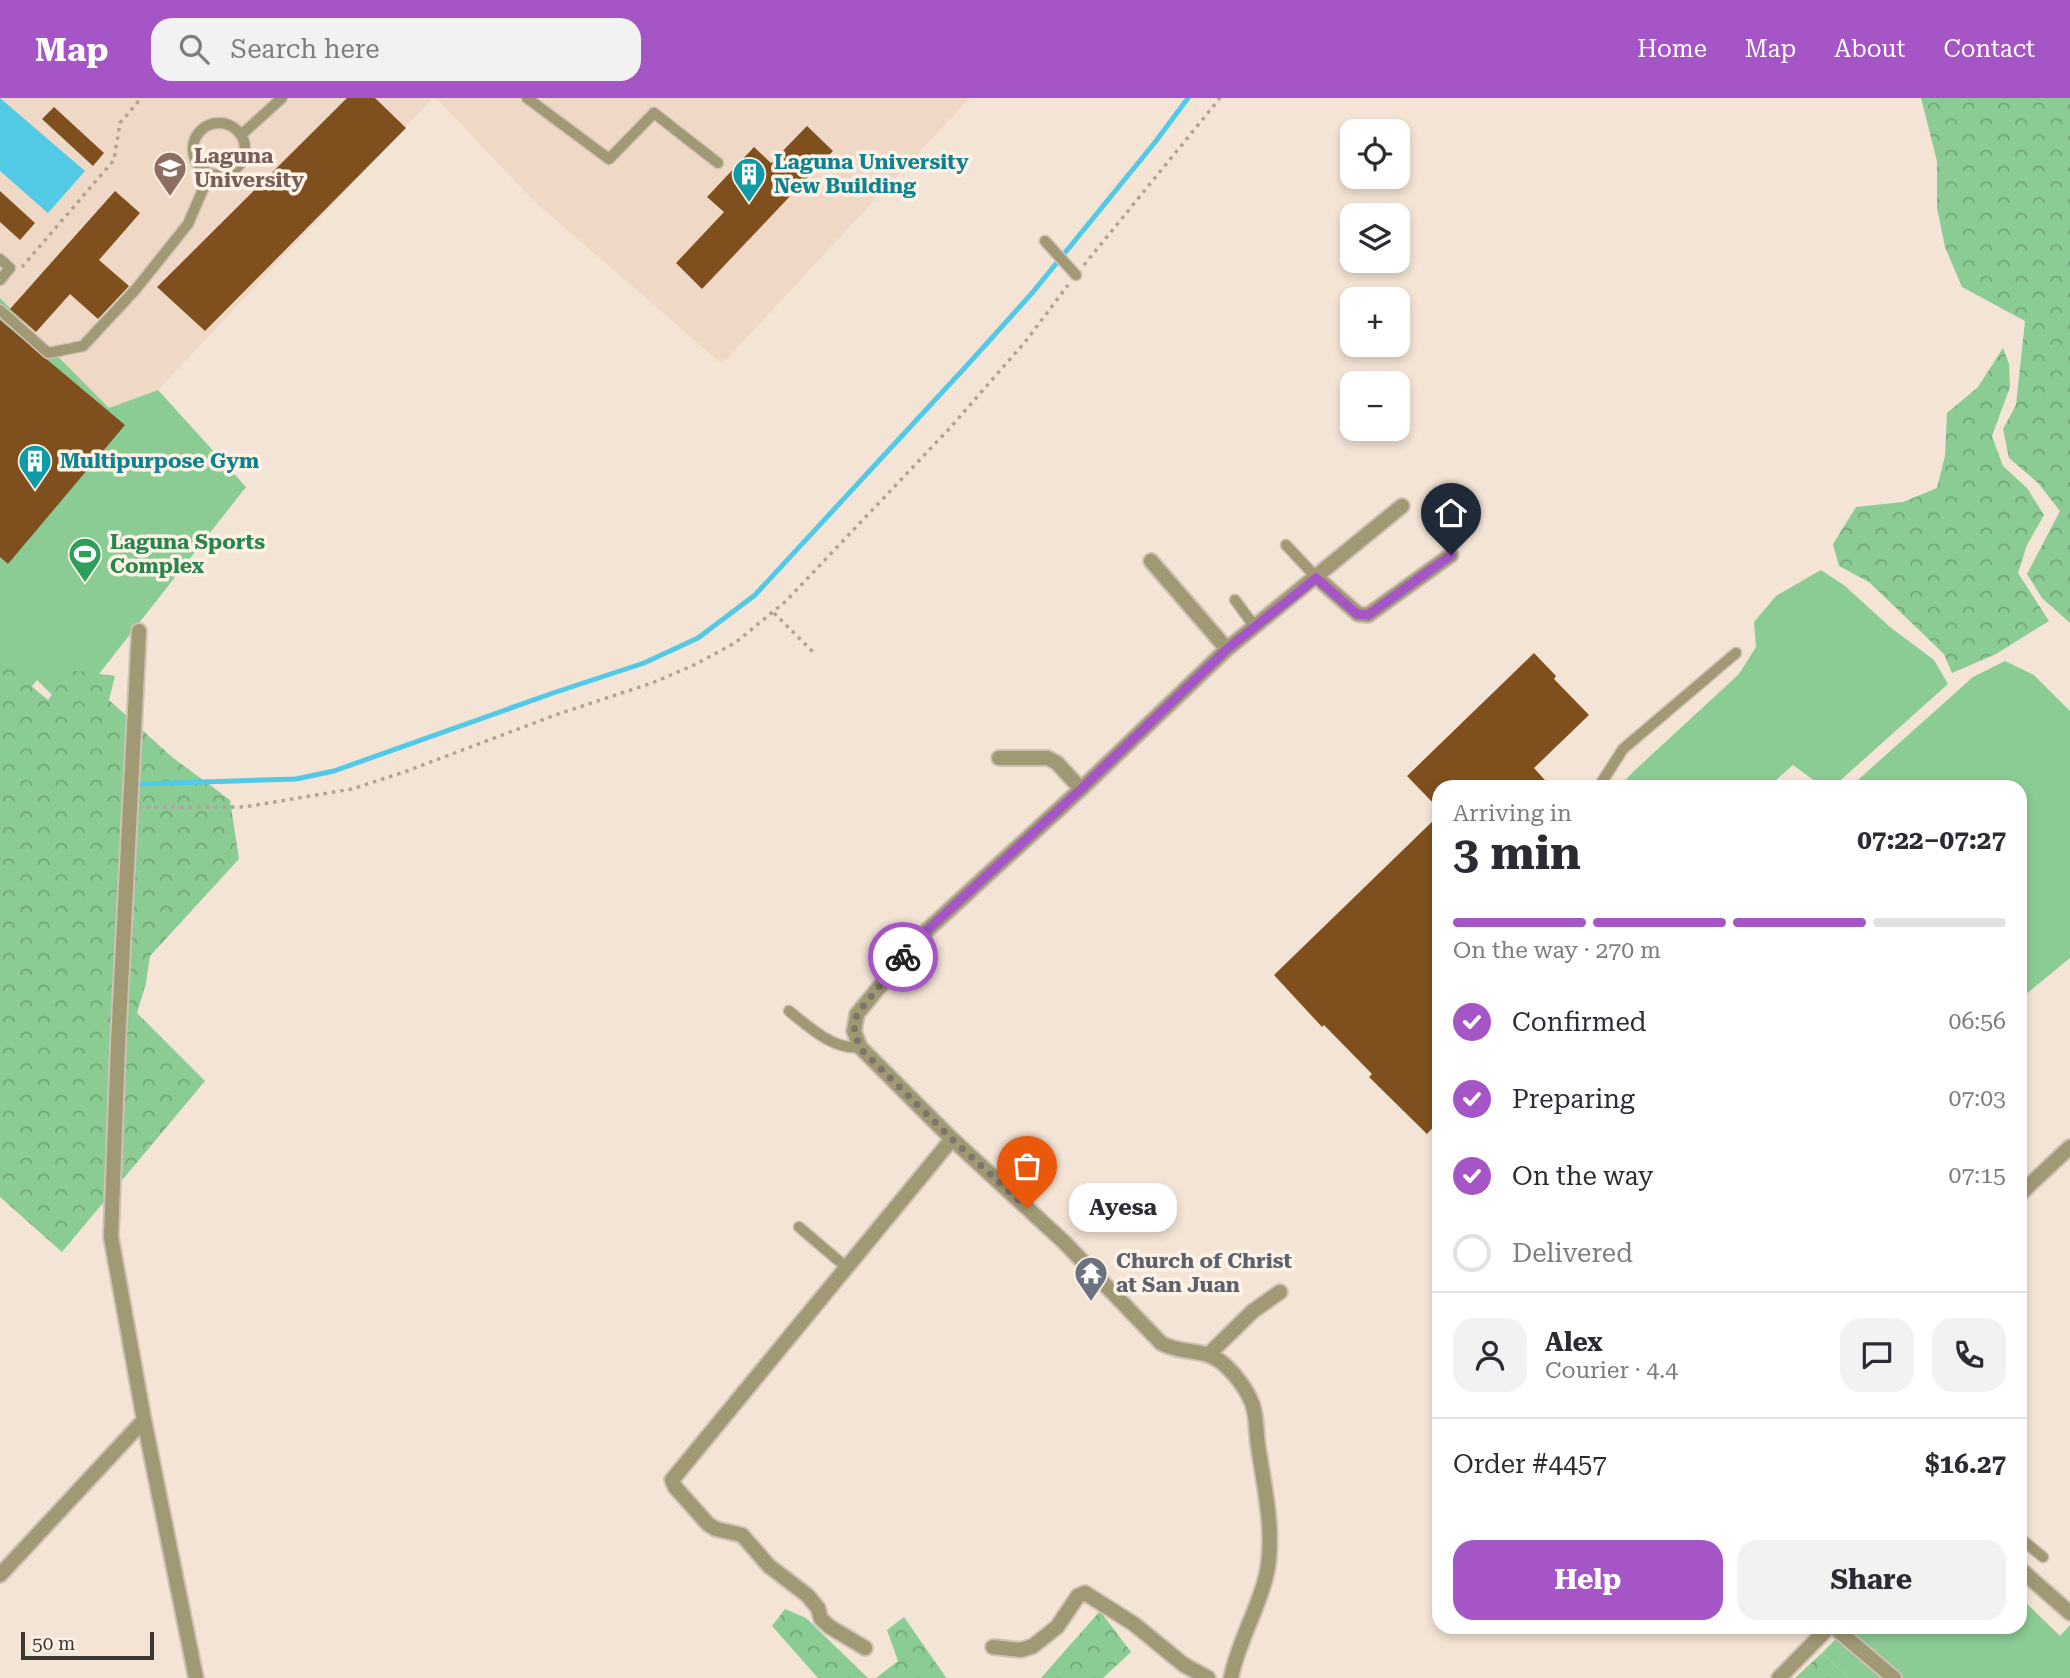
<!DOCTYPE html>
<meta charset="utf-8">
<style>
body{margin:0;font-family:"Roboto Serif",serif;background:#f2f2f3;color:#2b2b33;height:100vh;display:flex;flex-direction:column;font-size:26px;white-space:nowrap}
*{box-sizing:border-box;margin:0}
p{font-size:23px;color:#7c7c81}
.icon{flex:none;width:38px;height:38px;fill:none;stroke:currentColor;stroke-width:2;stroke-linecap:round;stroke-linejoin:round}
.map{position:relative;flex:1;overflow:hidden}
.drawer{position:absolute;left:1432px;top:682px;width:595px;height:854px;display:flex;flex-direction:column;background:#fff;border-radius:21px;box-shadow:0 4px 10px #0003}
.drawer>*{flex:none}
.tools{position:absolute;left:1340px;top:21px;display:grid;gap:14px}
.tools a{display:grid;place-items:center;width:70px;height:70px;border-radius:14px;background:#fff;box-shadow:0 4px 10px #0003;font-size:35px}
.scale{position:absolute;left:21px;bottom:18px;width:133px;box-sizing:border-box;padding-left:7px;border:4px solid #3d3732;border-top:0;font-size:19px;line-height:24px;white-space:nowrap;color:#3d3732;-webkit-text-stroke:5px #fff2e7;paint-order:stroke}
.pin{position:absolute;display:grid;place-items:center;width:60px;height:60px;color:#fff;margin:-72px -30px;border-radius:50% 50% 50% 0;rotate:-45deg;box-shadow:0 0 7px #0007}
.pin .icon{rotate:45deg}
.courier{position:absolute;display:grid;place-items:center;width:70px;height:70px;margin:-35px;border:5px solid #a555c5;border-radius:50%;background:#fff;color:#222;box-shadow:0 2px 9px #0007}
.bubble{position:absolute;height:49px;border-radius:21px;background:#fff;box-shadow:0 4px 10px #0003;font-size:23px;font-weight:700;line-height:49px;text-align:center}
.summary em{font-style:normal;font-weight:700}
.summary div{display:flex;flex-direction:column-reverse}
.summary{display:flex;align-items:center;justify-content:space-between;height:119px;padding:0 21px}
h1{font-size:46px;font-weight:700;line-height:52px}
.bar{display:grid;grid-template-columns:repeat(4,1fr);gap:10px 7px;align-content:center;height:84px;padding:0 21px}
.bar i{height:9px;border-radius:5px;background:#e1e1e2}
.bar .selected{background:#a555c5}
.bar p{grid-column:span 4}
.line{display:flex;align-items:center;gap:18px;padding:0 21px;border-top:2px solid #e1e1e2}
.line div{flex:1}
.round{display:grid;place-items:center;flex:none;width:74px;height:74px;border-radius:21px;background:#f2f2f3}
ol{padding:0 21px;list-style:none}
li{display:flex;align-items:center;gap:21px;height:77px}
li p{margin-inline-start:auto}
li .icon{padding:7px;border-radius:50%;background:#a555c5;color:#fff;stroke-width:4}
li:last-child{color:#7c7c81}
li i{width:38px;height:38px;border:4px solid #e1e1e2;border-radius:50%}
.button{display:flex;gap:14px;margin-top:auto;padding:14px 21px}
.button a{flex:1;height:80px;border-radius:21px;background:#a555c5;color:#fff;font-size:28px;font-weight:700;line-height:80px;text-align:center}
.button a+a{background:#f2f2f3;color:#2b2b33}
header{display:flex;align-items:center;gap:42px;box-sizing:border-box;height:98px;padding:0 35px;background:#a555c5;color:#fff}
header strong{font-size:33px}
nav{display:flex;gap:38px;margin-inline-start:auto;font-size:24px}
.search{width:490px;height:63px;background:#f2f2f3;display:flex;align-items:center;gap:18px;box-sizing:border-box;padding:0 24px;border-radius:21px;color:#7c7c81;font-size:26px}
.map>svg:first-child{display:block}
</style>
<header>
<strong>Map</strong>
<div class="search"><svg class="icon" aria-label="search" viewBox="0 0 24 24"><circle cx="10" cy="10" r="6"/><path d="M15 15l6 6"/></svg>Search here</div>
<nav><a>Home</a><a>Map</a><a>About</a><a>Contact</a></nav>
</header>
<div class="map">
<svg width="2070" height="1580" viewBox="0 0 2070 1580">
<defs>
<pattern id="forest-crowns" width="20" height="18" patternUnits="userSpaceOnUse" patternTransform="scale(1.75)"><rect width="20" height="18" fill="#8bcb94"/><path d="M2 6a3 3 0 1 1 6 0M12 15a3 3 0 1 1 6 0" fill="none" stroke="#73a679"/></pattern>
</defs>
<rect width="100%" height="100%" fill="#f4e4d6"/>
<path fill="#efd9c6" d="M0,0H433L158,292L109,310L0,200Z
M436,0H970L722,266L535,104Z"/>
<path fill="#8bcb94" d="M0,200L109,310L158,292L246,389L69,614L37,582L0,629Z
M1821,472L1845,488L1890,529L1934,562L1948,586L1833,689H1823L1793,667L1768,689H1619L1633,674L1739,576L1756,549L1754,524L1776,498Z
M2005,563L2034,577L2070,613V860L2020,901V690L1850,689L1973,579Z
M2020,1499L2060,1538L2070,1527V1580H1849L1822,1555L1847,1530H2020Z"/>
<path fill="url(#forest-crowns)" d="M1921,0H2070V525L2042,500L2027,476L2060,413L2038,385L2009,360L2003,331L2016,307L2025,223L1962,189L1945,149L1937,110V63Z
M2003,250L2009,266L2010,289L1992,338L2003,368L2027,390L2044,417L2027,447L2018,475L2049,523L1996,556L1952,575L1944,556L1869,484L1839,468L1833,446L1856,409L1903,404L1937,390L1945,358L1947,315L1978,289Z
M0,562L48,602L69,572L115,578L109,602L172,659L230,702L239,761L150,858L146,885L137,915L205,983L62,1154L0,1099Z
M785,1511L806,1520L868,1580H818L772,1528Z
M1100,1513L1131,1554L1103,1580H1041Z
M904,1519L945,1578L946,1580H876L898,1563L887,1532Z
M1822,1555L1849,1580H1795Z"/>
<path fill="#52cae6" d="M0,0L85,73L48,115L0,73Z"/>
<g fill="none" stroke-linecap="round" stroke-linejoin="round">
<path stroke="#52cae6" stroke-width="5" d="M142,686L296,681L334,673L553,595L644,565L698,540L755,497L971,263L1033,194L1156,43L1188,0"/>
</g>
<path fill="#7f501d" d="M347,0H375L406,30L205,233L157,189Z
M54,9L104,55L93,68L42,21Z
M807,28L833,53L702,191L676,165L724,114L707,99L754,49L771,65Z
M0,93L35,125L20,142L0,124Z
M115,93L140,115L99,162L129,188L98,221L70,196L36,234L10,211Z
M0,222L125,327L8,466L0,459Z
M1534,555L1556,578L1554,581L1589,617L1534,670L1552,690H1438V710L1407,678Z
M1438,718V1024L1427,1036L1369,979L1372,976L1324,927L1322,929L1274,877Z"/>
<g fill="none" stroke-linecap="round" stroke-linejoin="round">
<defs>
<path id="service" d="M527,0L609,61L654,15L718,65
M193 51a26 26 0 1 1 52 0a26 26 0 1 1-52 0Z
M241,37L282,0
M1045,143L1076,177
M0,161L10,170L0,182
M0,212L48,255L83,248L136,191L188,126L210,75
M1286,447L1316,479
M1235,502L1255,529
M1598,690L1623,651L1736,555
M789,913C808,928 834,953 860,949
M799,1129L846,1169
M2020,1440L2043,1459"/>
<path id="minor" d="M1151,463L1227,551
M1316,479L1358,516L1368,517L1451,457
M999,660H1048L1057,665L1081,691
M952,1041L860,949L854,933L857,916L923,836L1081,691L1227,551L1402,408
M1209,1256L1253,1213L1280,1194
M144,1322L196,1580
M2020,1471L2070,1515
M0,1477L144,1322L111,1139L118,946L139,533
M1835,1530L1894,1580
M993,1549L1021,1552L1033,1548L1057,1529L1078,1498L1085,1495L1134,1526L1184,1567L1208,1580
M865,1550L830,1529L821,1521L818,1510L807,1497L769,1468L742,1437L716,1431L708,1426L675,1389L672,1382L952,1041L1064,1144L1161,1245C1180,1256 1202,1250 1220,1263C1233,1273 1246,1290 1252,1305C1257,1318 1256,1334 1258,1347C1264,1389 1275,1433 1267,1474C1259,1511 1238,1543 1231,1580"/>
<path id="tertiary" d="M2020,1096L2070,1049
M1779,1580L1828,1530"/>
</defs>
<use href="#service" stroke="#cfc1b5" stroke-width="13"/>
<use href="#minor" stroke="#cfc1b5" stroke-width="18"/>
<use href="#tertiary" stroke="#cfc1b5" stroke-width="18"/>
<path stroke="#b0a499" stroke-width="3.5" stroke-dasharray="3.5 5" stroke-linecap="butt" d="M1084,167L1220,0
M22,169L114,62L120,25L141,0
M774,515L813,554
M146,709H244L352,691L407,673L555,617L652,585L692,568L735,545L786,503L949,331L1025,244L1068,187"/>
<use href="#service" stroke="#a19874" stroke-width="10"/>
<use href="#minor" stroke="#a19874" stroke-width="14"/>
<use href="#tertiary" stroke="#a19874" stroke-width="14"/>
</g>
<g fill="none" stroke-linecap="round" stroke-linejoin="round">
<path stroke="#7d746b" stroke-width="7" stroke-dasharray="0 12.6" d="M903,859L857,916L854,933L860,950L952,1041L1027,1110"/>
<path stroke="#a555c5" stroke-width="9" d="M903,859L923,836L1081,691L1227,551L1316,480L1357,516L1368,517L1451,457"/>
</g>
<defs>
<symbol id="university-pin" viewBox="-11 -11 22 30"><path d="M0 17L-7.5 6A9.5 9.5 0 1 1 7.5 6Z" fill="#8d6e63" stroke="#fff2e7"/><path d="M0-5L7-2L0 1L-7-2ZM-4 1L0 2.5L4 1V4Q0 6-4 4Z" fill="#fff"/></symbol>
<symbol id="building-pin" viewBox="-11 -11 22 30"><path d="M0 17L-7.5 6A9.5 9.5 0 1 1 7.5 6Z" fill="#0f9aa8" stroke="#fff2e7"/><path d="M-4-6H4V6H1V3H-1V6H-4ZM-2.5-4.3h1.7v1.8h-1.7ZM.8-4.3h1.7v1.8H.8ZM-2.5-1h1.7V.8h-1.7ZM.8-1h1.7V.8H.8Z" fill="#fff"/></symbol>
<symbol id="stadium-pin" viewBox="-11 -11 22 30"><path d="M0 17L-7.5 6A9.5 9.5 0 1 1 7.5 6Z" fill="#2e9e5b" stroke="#fff2e7"/><path d="M0-5a6.5 5 0 1 0 0 10a6.5 5 0 1 0 0-10ZM-3.5-1.8h7v3.6h-7Z" fill="#fff"/></symbol>
<symbol id="temple-pin" viewBox="-11 -11 22 30"><path d="M0 17L-7.5 6A9.5 9.5 0 1 1 7.5 6Z" fill="#6b7280" stroke="#fff2e7"/><path d="M0-6L5-2H3V0L6.5 2.5H4V6H1.5V3h-3V6H-4V2.5H-6.5L-3 0V-2H-5Z" fill="#fff"/></symbol>
</defs>
<g fill-rule="evenodd">
<use href="#university-pin" x="151" y="51" width="38" height="52"/>
<use href="#building-pin" x="730" y="57" width="38" height="52"/>
<use href="#building-pin" x="16" y="344" width="38" height="52"/>
<use href="#stadium-pin" x="66" y="437" width="38" height="52"/>
<use href="#temple-pin" x="1072" y="1156" width="38" height="52"/>
</g>
<g text-anchor="middle" stroke-width="7" stroke-linejoin="round" paint-order="stroke">
<g font-size="21" font-weight="bold" fill="#785e54" stroke="#fff2e7" text-anchor="start">
<text x="194" y="65">Laguna<tspan x="194" dy="24">University</tspan></text>
</g>
<g font-size="21" font-weight="bold" fill="#0d838f" stroke="#fff2e7" text-anchor="start">
<text x="774" y="71">Laguna University<tspan x="774" dy="24">New Building</tspan></text>
<text x="60" y="370">Multipurpose Gym</text>
</g>
<g font-size="21" font-weight="bold" fill="#27864d" stroke="#fff2e7" text-anchor="start">
<text x="110" y="451">Laguna Sports<tspan x="110" dy="24">Complex</tspan></text>
</g>
<g font-size="21" font-weight="bold" fill="#5b616d" stroke="#fff2e7" text-anchor="start">
<text x="1116" y="1170">Church of Christ<tspan x="1116" dy="24">at San Juan</tspan></text>
</g>
</g>
</svg>
<div class="tools">
<a><svg class="icon" aria-label="locate" viewBox="0 0 24 24"><circle cx="12" cy="12" r="6"/><path d="M12 2v4M12 18v4M2 12h4M18 12h4"/></svg></a>
<a><svg class="icon" aria-label="layers" viewBox="0 0 24 24"><path d="M12 4l9 5-9 5-9-5zM3 14l9 5 9-5"/></svg></a>
<a>+</a>
<a>−</a>
</div>
<div class="scale">50 m</div>
<div class="pin" style="left:1027px;top:1110px;background:#ea580c"><svg class="icon" aria-label="bag" viewBox="0 0 24 24"><path d="M5 8h14l-1 12H6zM9 8a3 3 0 0 1 6 0"/></svg></div>
<div class="pin" style="left:1451px;top:457px;background:#1f2937"><svg class="icon" aria-label="home" viewBox="0 0 24 24"><path d="M3 11l9-7 9 7M6 9v11h12V9"/></svg></div>
<div class="courier" style="left:903px;top:859px"><svg class="icon" aria-label="bike" viewBox="0 0 24 24"><circle cx="6" cy="16" r="4"/><circle cx="18" cy="16" r="4"/><path d="M6 16l4-8h5l3 8M10 8l3 8H6M13 5h3"/></svg></div>
<div class="bubble" style="left:1069px;top:1085px;width:108px">Ayesa</div>
<section class="drawer">
<div class="summary"><div><h1>3 min</h1><p>Arriving in</p></div><em>07:22–07:27</em></div>
<div class="bar"><i class="selected"></i><i class="selected"></i><i class="selected"></i><i></i><p>On the way · 270 m</p></div>
<ol>
<li><svg class="icon" aria-label="check" viewBox="0 0 24 24"><path d="M5 12l5 5 9-10"/></svg>Confirmed<p>06:56</p></li>
<li><svg class="icon" aria-label="check" viewBox="0 0 24 24"><path d="M5 12l5 5 9-10"/></svg>Preparing<p>07:03</p></li>
<li><svg class="icon" aria-label="check" viewBox="0 0 24 24"><path d="M5 12l5 5 9-10"/></svg>On the way<p>07:15</p></li>
<li><i></i>Delivered</li>
</ol>
<div class="line" style="height:126px"><a class="round"><svg class="icon" aria-label="person" viewBox="0 0 24 24"><circle cx="12" cy="8" r="4"/><path d="M4 21q1-7 8-7t8 7"/></svg></a><div><b>Alex</b><p>Courier · 4.4</p></div><a class="round"><svg class="icon" aria-label="chat" viewBox="0 0 24 24"><path d="M4 5h16v11H9l-5 4z"/></svg></a><a class="round"><svg class="icon" aria-label="phone" viewBox="0 0 24 24"><path d="M5 4h4l2 5-3 2q2 4 5 5l2-3 5 2v4C11 20 4 13 5 4z"/></svg></a></div>
<div class="line" style="height:91px"><div>Order #4457</div><b>$16.27</b></div>
<div class="button"><a>Help</a><a>Share</a></div>
</section>
</div>
